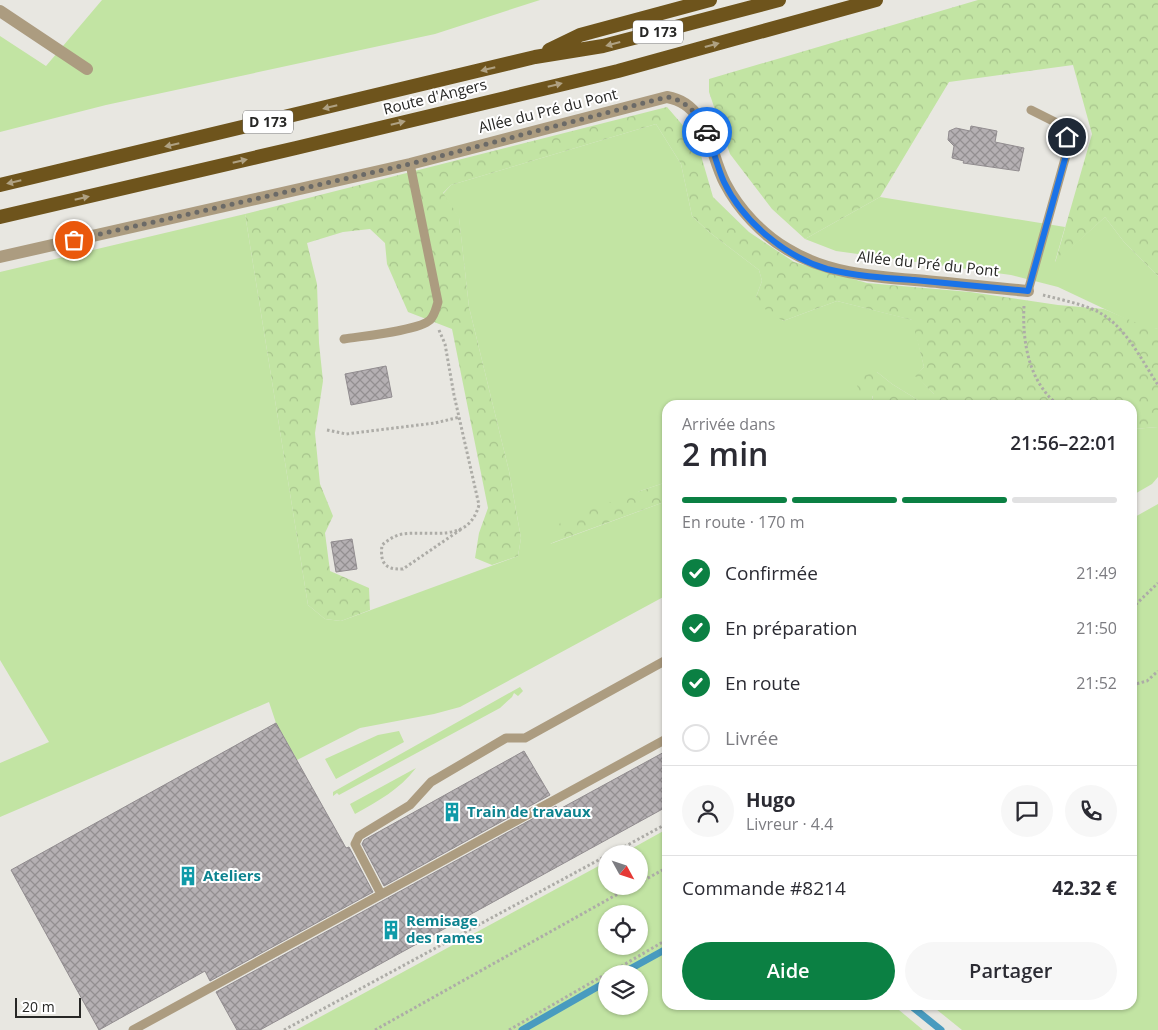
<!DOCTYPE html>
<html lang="fr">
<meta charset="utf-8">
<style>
body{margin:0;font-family:"Open Sans",sans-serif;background:#f7f7f7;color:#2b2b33;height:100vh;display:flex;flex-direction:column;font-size:19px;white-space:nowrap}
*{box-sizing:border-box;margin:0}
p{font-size:16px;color:#7c7c81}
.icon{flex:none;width:28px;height:28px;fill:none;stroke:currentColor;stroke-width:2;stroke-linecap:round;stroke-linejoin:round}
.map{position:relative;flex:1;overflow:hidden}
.sheet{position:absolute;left:662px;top:400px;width:475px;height:610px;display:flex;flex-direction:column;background:#fff;border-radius:15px;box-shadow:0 1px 4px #0004}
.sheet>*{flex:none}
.needle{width:32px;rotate:130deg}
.buttons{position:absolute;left:598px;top:845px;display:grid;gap:10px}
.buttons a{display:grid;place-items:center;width:50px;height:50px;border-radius:50%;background:#fff;box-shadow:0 1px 4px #0004;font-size:25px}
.scale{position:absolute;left:15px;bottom:12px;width:66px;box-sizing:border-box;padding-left:5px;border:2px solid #272725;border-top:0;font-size:14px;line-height:18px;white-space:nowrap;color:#272725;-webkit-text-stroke:4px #fff;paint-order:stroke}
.pin{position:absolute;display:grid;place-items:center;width:42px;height:42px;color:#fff;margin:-21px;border:2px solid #fff;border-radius:50%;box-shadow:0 1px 5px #0007}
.courier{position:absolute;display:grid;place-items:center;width:50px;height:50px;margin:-25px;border:4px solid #1a73e8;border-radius:50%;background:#fff;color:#222;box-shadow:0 1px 6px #0007}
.head em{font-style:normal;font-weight:600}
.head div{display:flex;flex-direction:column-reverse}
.head{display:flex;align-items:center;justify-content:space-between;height:85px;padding:0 20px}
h1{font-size:32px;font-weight:600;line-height:38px}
.bar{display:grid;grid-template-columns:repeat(4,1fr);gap:8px 5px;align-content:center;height:60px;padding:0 20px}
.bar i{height:6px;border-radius:4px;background:#e1e1e2}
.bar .selected{background:#0b8043}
.bar p{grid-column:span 4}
.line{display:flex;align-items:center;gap:12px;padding:0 20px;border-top:1px solid #e1e1e2}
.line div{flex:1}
.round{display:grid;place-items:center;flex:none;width:52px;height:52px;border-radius:26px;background:#f7f7f7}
ol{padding:0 20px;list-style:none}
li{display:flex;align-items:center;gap:15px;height:55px}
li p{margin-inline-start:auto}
li .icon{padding:5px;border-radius:50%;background:#0b8043;color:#fff;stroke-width:4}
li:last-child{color:#7c7c81}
li i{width:28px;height:28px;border:2px solid #e1e1e2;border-radius:50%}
.primary-button{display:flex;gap:10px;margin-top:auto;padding:10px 20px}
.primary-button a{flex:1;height:58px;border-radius:30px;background:#0b8043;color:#fff;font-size:20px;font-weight:600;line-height:58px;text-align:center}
.primary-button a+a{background:#f7f7f7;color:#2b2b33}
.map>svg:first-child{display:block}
</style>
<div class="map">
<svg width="1158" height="1030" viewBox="0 0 1158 1030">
<defs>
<pattern id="forest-crowns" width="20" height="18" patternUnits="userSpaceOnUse" patternTransform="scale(1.25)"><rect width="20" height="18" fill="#c2e4a3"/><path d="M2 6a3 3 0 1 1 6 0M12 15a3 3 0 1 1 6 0" fill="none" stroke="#a7c48c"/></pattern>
<pattern id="building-cross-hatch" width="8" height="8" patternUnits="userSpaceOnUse" patternTransform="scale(1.25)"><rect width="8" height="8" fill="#b5b0b3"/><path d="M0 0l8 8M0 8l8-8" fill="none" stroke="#938f91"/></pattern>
</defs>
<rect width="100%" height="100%" fill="#e8e7e1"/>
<path fill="#c2e4a3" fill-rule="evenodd" d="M102,0H540L435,34L106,105L0,132V36L46,66Z
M656,124L681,164L692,216L709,232L759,270L762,281L756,297L783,321L837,301L913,320L924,367L916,376L934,394V403L926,405L892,384L877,372L871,405H668L667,482L640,491L550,544L667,501V595L460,707L434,714L360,728L297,760L276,723L269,702L0,817V763L49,742L0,660V272L245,214L308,605L325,619L341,621L518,556L521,538L509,471L469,307L459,218L443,194L451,185Z
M880,197L1065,227L1055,262L1105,217L1124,242L1158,276V328L1151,330L1130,321L1058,287L1011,275L836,251L805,239Z
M1158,427V477L1152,484L1133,495V429Z
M1158,504V1030H962L931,1005H1132L1133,518Z
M520,687L523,691L518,696L514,693L512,697L500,708L339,795L337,793L333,796V792Z
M399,731L404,742L336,779L325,759L378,735Z
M416,768C399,790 378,801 355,814L350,804Z
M667,829L668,1005H893L923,1030H296L606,862V886H639V854H622ZM606,914H639V946H606ZM606,974H639V1006H606Z"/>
<path fill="url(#forest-crowns)" d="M978,0H1158V276L1124,242L1105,217L1055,263L1092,134L1073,65L949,82L880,197L805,239L772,209L730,154L709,92V79Z
M667,107L686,129L700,152L713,197L749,232L794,262L867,283L970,292L1058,305L1104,309L1151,329L1158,328V427L1133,429L1132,405H928L934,403V394L915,376L924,367L912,320L837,301L783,321L762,307L756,297L762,281L759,270L709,232L692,216L681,164L656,124L451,185L443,193L459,217L469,307L509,471L521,538L518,556L492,565L475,558L479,533L488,508L452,329L408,312L387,264L385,243L370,229L343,232L307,243L317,284L319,343L323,381L315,433L320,484L333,516L325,533L330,571L369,588L370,610L341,621L325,619L308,605L245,214Z
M877,372L892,384L926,405H871L873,396L860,393L854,378Z
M667,482V501L549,544L561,521L640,491Z"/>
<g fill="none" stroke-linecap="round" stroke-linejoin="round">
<path stroke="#499bbf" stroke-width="7" d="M621,974L668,948
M910,1005L941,1030
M522,1030L606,982"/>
</g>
<path fill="url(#building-cross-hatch)" stroke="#918c8f" d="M971,126L997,131L995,142L1024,148L1019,171L963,163L964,161L952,158L954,146L948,140L949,131L956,128L970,131Z
M386,366L392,397L351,405L345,374Z
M352,539L357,569L336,572L331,542Z
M276,723L346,848L349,847L373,892L210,981L205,971L99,1030L11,870Z
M668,750V806L260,1030H237L216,992L556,806L558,810Z
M524,751L550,795L384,886L362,844L364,840Z"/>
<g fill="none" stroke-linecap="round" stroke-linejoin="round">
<path stroke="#adaca7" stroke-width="3" stroke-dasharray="2.5 2.5" stroke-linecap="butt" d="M1043,295C1059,299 1077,303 1092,309C1124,322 1140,358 1158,385
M1024,306C1022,342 1029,382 1058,405
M439,330L445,344L454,395L479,505C468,544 432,530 403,534C395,535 388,540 382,545C380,562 384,570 403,569L463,528
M327,430L346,434L435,423L460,417
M1132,608L1158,583
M1132,685L1147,681L1158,671
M611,854L668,823
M639,883L668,867
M608,974L668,939
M284,1030L606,856
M375,1030L632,886
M509,1030L606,974"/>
<path stroke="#ac9c80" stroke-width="9" d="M1028,291L1068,148L1065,127L1031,110
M344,339C362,336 418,331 430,320C435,315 436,308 438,302L410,164
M381,894L355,844L359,836L410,805L431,782L506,738H525L668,659
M133,1030L668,738"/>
<path stroke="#ac9c80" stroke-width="12" d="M0,11L87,69
M0,257L410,164L667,97C709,104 709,153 725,183C739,210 762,234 787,249C829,275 878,277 926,281C960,284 994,288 1028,291"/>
<path stroke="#6e541c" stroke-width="14" d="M549,50L580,35L710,0
M0,185L535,57L603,46L779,0
M0,217L296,148L618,71L876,0"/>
</g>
<defs><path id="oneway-solid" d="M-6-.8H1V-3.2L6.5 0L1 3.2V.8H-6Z" transform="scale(1.25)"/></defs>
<g fill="#afa182">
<use href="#oneway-solid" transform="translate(613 44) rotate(165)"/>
<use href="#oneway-solid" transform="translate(712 45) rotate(-15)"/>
<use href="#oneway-solid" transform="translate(488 69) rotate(166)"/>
<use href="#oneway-solid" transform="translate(555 85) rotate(-14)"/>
<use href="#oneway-solid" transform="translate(330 107) rotate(166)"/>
<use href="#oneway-solid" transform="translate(398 123) rotate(-14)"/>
<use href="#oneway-solid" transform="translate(172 145) rotate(167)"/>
<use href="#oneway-solid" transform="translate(240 161) rotate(-13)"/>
<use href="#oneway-solid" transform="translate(14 182) rotate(167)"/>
<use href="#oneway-solid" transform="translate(82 198) rotate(-13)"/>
</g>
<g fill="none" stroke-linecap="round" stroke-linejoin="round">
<path stroke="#6b6a67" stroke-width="5" stroke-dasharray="0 9" d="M74,240L410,164L667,97C686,100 699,115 707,132"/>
<path stroke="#1a73e8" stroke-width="6" d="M707,132C713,148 717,167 724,182C743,222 786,257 827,269C855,276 886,278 914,280C952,284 990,287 1028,291L1068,148L1067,137"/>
</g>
<defs>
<symbol id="building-bare" viewBox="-9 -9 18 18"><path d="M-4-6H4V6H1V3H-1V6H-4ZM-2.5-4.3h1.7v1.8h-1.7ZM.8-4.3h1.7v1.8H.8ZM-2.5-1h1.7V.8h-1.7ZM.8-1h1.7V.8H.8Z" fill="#0f9aa8" stroke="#fff" stroke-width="2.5" paint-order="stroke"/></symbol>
</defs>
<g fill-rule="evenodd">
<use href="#building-bare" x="438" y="798" width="28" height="28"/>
<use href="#building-bare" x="174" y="862" width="28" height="28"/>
<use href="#building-bare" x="377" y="916" width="28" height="28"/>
</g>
<g text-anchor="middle" stroke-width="4" stroke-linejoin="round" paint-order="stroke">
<g fill="#fff" stroke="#686866" stroke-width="1">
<rect x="633" y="20.5" width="50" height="23" rx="4"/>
<rect x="243" y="110.5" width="50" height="23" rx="4"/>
</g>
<g font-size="14" font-weight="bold" fill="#272725">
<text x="658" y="37">D 173</text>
<text x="268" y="127">D 173</text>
</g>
<g font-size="15" fill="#272725" stroke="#fff">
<text transform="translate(435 97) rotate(-14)" y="5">Route d'Angers</text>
<text transform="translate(548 111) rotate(-14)" y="5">Allée du Pré du Pont</text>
<text transform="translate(928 264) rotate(6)" y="5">Allée du Pré du Pont</text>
</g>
<g font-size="15" font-weight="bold" fill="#0d838f" stroke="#fff" text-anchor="start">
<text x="467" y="817">Train de travaux</text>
<text x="203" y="881">Ateliers</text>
<text x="406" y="926">Remisage<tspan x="406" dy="17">des rames</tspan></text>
</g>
</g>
</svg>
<div class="buttons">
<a><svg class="needle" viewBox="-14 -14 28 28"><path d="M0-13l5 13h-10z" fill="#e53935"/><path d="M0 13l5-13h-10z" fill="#7c7c81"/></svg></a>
<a><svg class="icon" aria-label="locate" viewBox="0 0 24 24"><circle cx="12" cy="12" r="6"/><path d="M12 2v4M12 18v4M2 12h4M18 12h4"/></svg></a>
<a><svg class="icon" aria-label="layers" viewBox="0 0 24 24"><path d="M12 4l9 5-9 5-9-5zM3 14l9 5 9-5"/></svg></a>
</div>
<div class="scale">20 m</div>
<div class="pin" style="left:74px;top:240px;background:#ea580c"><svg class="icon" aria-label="bag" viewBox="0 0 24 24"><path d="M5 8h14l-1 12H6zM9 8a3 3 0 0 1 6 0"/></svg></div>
<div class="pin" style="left:1067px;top:137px;background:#1f2937"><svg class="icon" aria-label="home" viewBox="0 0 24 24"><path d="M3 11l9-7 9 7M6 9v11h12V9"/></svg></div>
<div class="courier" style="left:707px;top:132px"><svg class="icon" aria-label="car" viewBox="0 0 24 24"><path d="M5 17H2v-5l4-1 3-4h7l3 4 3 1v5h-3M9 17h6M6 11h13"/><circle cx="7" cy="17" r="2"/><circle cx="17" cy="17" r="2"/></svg></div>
<section class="sheet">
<div class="head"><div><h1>2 min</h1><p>Arrivée dans</p></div><em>21:56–22:01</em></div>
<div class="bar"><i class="selected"></i><i class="selected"></i><i class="selected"></i><i></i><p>En route · 170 m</p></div>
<ol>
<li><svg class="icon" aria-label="check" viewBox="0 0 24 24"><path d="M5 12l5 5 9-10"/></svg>Confirmée<p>21:49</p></li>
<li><svg class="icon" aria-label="check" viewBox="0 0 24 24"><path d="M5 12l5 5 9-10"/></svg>En préparation<p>21:50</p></li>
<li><svg class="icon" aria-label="check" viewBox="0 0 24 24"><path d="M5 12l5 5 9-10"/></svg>En route<p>21:52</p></li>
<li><i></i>Livrée</li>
</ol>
<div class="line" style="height:90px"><a class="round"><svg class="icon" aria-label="person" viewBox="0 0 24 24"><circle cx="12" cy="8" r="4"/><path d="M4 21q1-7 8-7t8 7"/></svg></a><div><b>Hugo</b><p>Livreur · 4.4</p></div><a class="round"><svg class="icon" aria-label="chat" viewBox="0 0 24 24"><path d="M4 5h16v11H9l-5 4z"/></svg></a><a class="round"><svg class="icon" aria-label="phone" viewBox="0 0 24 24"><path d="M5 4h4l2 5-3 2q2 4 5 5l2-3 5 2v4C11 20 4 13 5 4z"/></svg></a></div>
<div class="line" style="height:65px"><div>Commande #8214</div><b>42.32 €</b></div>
<div class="primary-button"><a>Aide</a><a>Partager</a></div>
</section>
</div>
